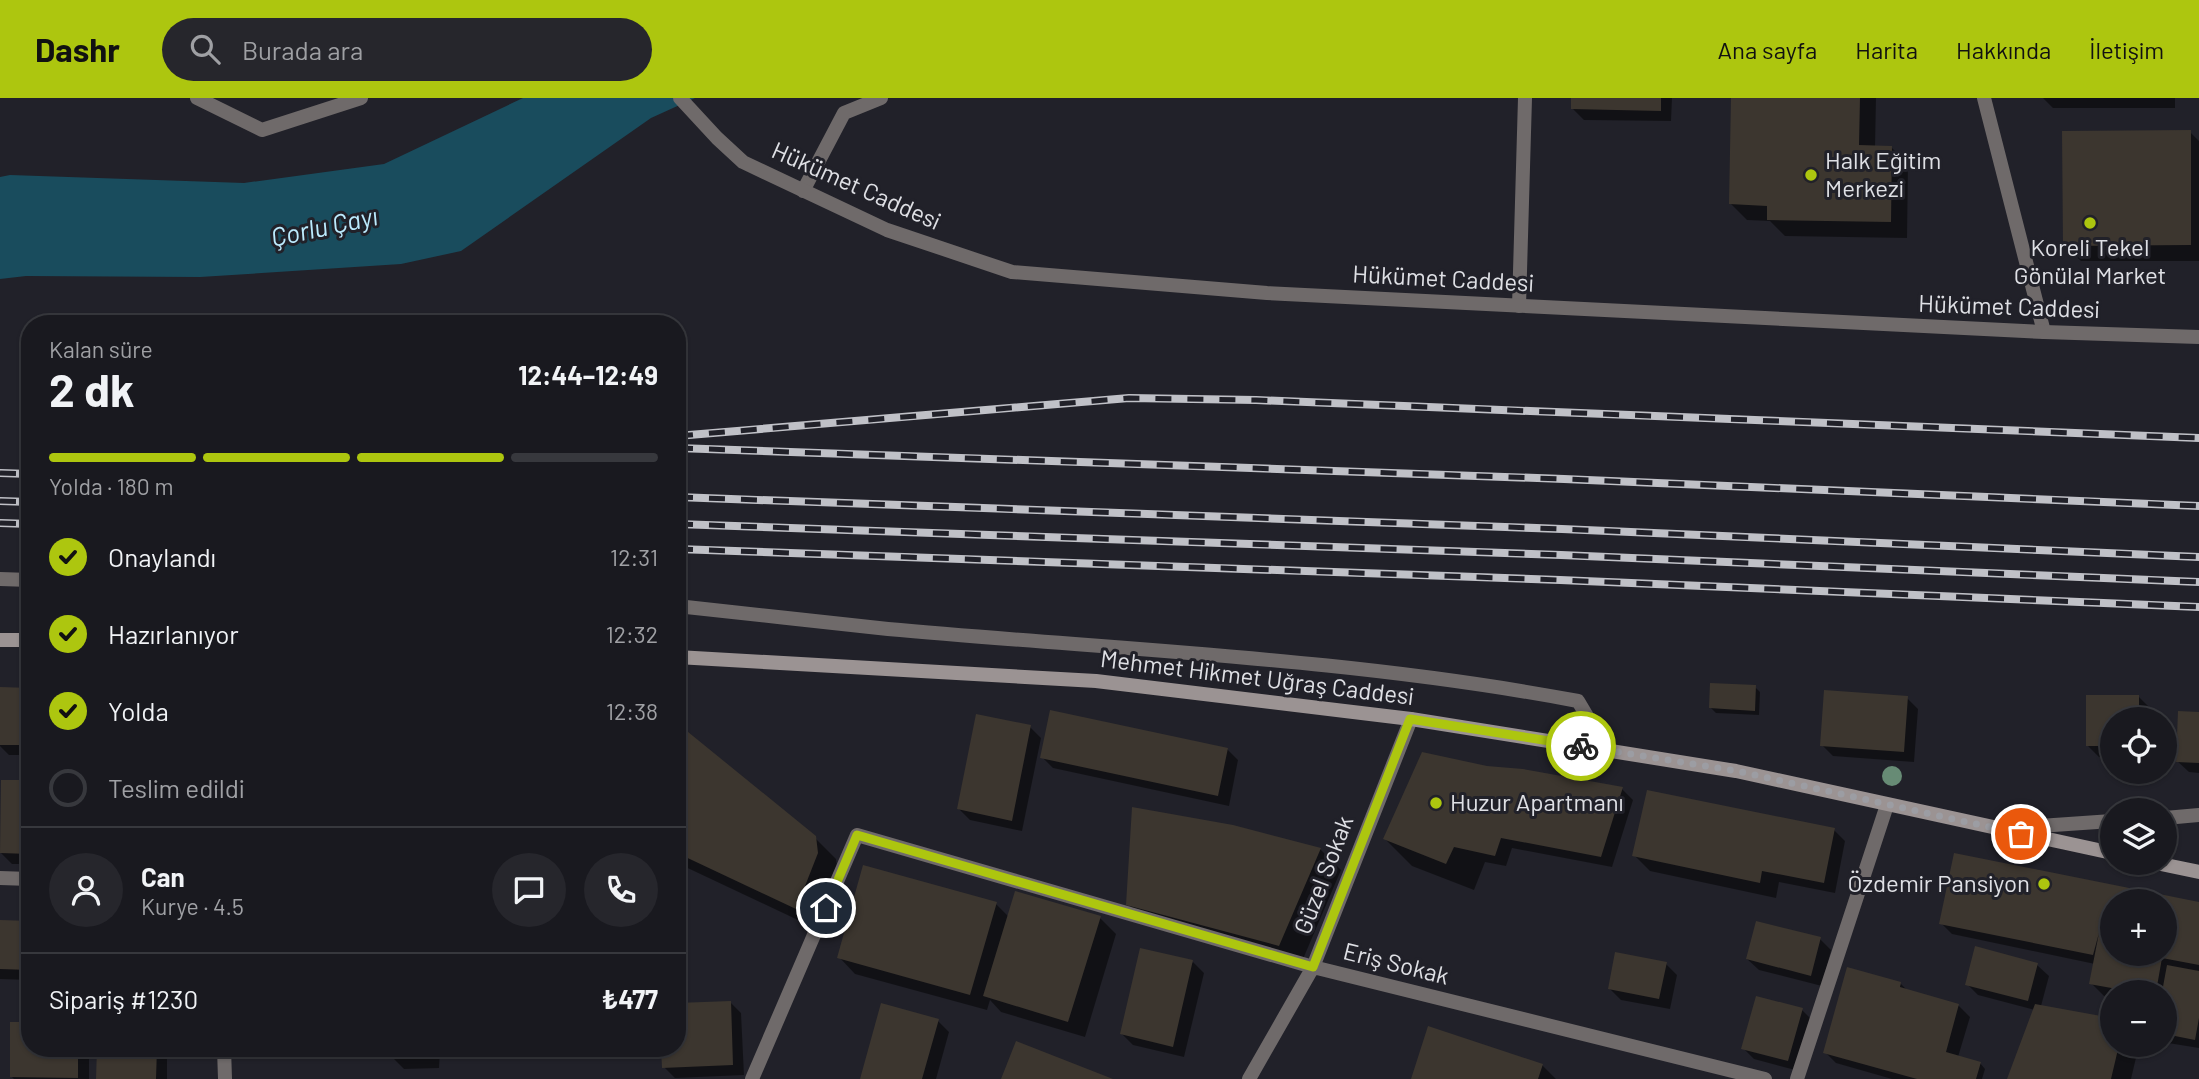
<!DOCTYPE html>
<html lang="tr">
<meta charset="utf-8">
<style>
body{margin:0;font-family:Barlow,sans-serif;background:#26262c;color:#f1f3f6;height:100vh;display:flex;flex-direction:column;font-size:26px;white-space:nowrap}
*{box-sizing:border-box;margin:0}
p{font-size:23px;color:#9fa0a4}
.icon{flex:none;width:38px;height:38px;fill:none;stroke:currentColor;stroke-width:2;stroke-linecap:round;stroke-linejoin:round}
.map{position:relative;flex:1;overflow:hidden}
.side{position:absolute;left:21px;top:217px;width:665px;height:742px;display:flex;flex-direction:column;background:#19191f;border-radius:28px;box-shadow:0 2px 5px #0004,0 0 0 2px #37383d}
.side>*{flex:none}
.tools{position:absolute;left:2100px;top:609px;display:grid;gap:14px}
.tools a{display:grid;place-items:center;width:77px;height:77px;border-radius:50%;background:#19191f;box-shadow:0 2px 5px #0004,0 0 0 2px #37383d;font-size:35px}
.pin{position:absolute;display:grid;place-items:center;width:60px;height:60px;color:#fff;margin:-30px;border:4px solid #fff;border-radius:50%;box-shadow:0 2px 7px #0007}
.courier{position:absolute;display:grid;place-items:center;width:70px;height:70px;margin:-35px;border:5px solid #adc60f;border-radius:50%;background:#fff;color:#222;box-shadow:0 2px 9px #0007}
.overview em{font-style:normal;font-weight:700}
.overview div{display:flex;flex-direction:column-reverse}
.overview{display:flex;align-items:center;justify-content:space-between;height:119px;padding:0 28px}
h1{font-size:46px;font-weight:700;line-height:52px}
.bar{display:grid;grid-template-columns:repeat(4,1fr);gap:10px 7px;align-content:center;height:84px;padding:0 28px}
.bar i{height:9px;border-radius:5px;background:#37383d}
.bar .selected{background:#adc60f}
.bar p{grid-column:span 4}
.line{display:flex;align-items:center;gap:18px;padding:0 28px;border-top:2px solid #37383d}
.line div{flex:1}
.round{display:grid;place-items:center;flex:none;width:74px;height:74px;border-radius:37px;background:#26262c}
ol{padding:0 28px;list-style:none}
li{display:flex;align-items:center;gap:21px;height:77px}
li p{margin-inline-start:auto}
li .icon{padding:7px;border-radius:50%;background:#adc60f;color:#111;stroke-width:4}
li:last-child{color:#9fa0a4}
li i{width:38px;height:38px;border:4px solid #37383d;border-radius:50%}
header{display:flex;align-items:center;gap:42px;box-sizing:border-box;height:98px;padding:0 35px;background:#adc60f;color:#111}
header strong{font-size:33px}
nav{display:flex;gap:38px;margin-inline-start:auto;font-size:24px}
.search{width:490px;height:63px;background:#26262c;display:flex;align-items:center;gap:18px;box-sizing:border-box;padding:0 24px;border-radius:38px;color:#9fa0a4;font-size:26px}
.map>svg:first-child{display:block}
</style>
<header>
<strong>Dashr</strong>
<div class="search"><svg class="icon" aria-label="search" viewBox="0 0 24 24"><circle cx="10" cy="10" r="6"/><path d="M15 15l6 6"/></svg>Burada ara</div>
<nav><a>Ana sayfa</a><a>Harita</a><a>Hakkında</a><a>İletişim</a></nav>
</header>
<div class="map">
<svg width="2199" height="981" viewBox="0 0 2199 981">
<rect width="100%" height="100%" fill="#212129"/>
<path fill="#194c5d" d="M523,0H695L651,20L461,153L401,166L200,179L26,178L0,181V79L10,77L244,85L384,66Z"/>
<path fill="#0007" fill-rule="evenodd" d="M1573,0H1672L1671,23L1584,22L1573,11Z
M1733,0H1876L1875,50H1892L1908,66L1907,140L1785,138L1770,123L1747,122L1731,106Z
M2043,0H2175V10H2053Z
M2190,34L2199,43V163H2081L2065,147Z
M1755,589L1760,594L1759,617L1716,615L1711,610Z
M0,591L30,592V657H9L0,648Z
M2088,599H2139L2150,610V621H2112V659H2099L2088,648Z
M1907,600L1918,611L1914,664L1833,658L1822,647Z
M2199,615V675L2189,674L2177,663Z
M677,627L815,740L836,761L838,776L817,831L677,765Z
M1030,629L1041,640L1022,733L970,722L959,711Z
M1227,651L1238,662L1229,708L1053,670L1042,659Z
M1486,670L1622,691L1633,702L1612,769L1512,750L1506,768L1485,764L1474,792L1412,768L1385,741Z
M30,684V766H12L1,755Z
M1834,732L1845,743L1835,795L1779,784L1776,800L1650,773L1634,757Z
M1320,751L1341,772L1300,868L1149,827L1128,806Z
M1955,757L2199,806V950L2168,945L2165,942V894H2112V902L2107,901L2091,885L2095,866L1952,836L1941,825ZM2112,803H2165V856H2112Z
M996,806L1009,819L1100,820L1116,836L1085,939L1001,914L990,902L987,912L855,876L839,859Z
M0,824H30V882L0,881Z
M1820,841L1831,852L1822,888L1759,872L1747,861Z
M1193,864L1204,875L1184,959L1133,947L1122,936Z
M1666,866L1677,877L1670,911L1621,902L1610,891Z
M2037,867L2049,878L2041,908L2112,922V947H2139L2131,981H2009L2035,912L1978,897L1967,886Z
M1901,886L1908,893L1959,908L1970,919L1958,959L1980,965L1985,971L1982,981H1892L1836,965L1825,954Z
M730,904L741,915L744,977L675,980L664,969L677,950Z
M1802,912L1813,923L1799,973L1754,961L1743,950Z
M938,923L949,934L936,981H861Z
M30,950H89V981H14L11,978Z
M98,950H167V981H98Z
M383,950H440L439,970L404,971Z
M1542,967L1556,981H1413Z"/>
<path fill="#3c362f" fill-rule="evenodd" d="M1571,0H1661V13L1571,11Z
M1731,0H1860L1859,47L1892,48L1891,124L1767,122V108L1729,106Z
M2191,32V147L2063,148L2062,33Z
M1710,585L1756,587L1755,613L1709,610Z
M0,589L30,590V647H0Z
M1824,592L1908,598L1904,654L1820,648Z
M2086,597H2139V621H2112V648H2086Z
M1050,612L1228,650L1218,698L1040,660Z
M2178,613L2199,614V665L2176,664Z
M976,616L1031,627L1012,723L957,711Z
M677,625L816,738L818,755L796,811L677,755Z
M1422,654L1487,668L1523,671L1623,689L1601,759L1501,740L1495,758L1454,749L1446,766L1383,741Z
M1,682H30V756L0,755Z
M1647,692L1835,730L1824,785L1762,773L1760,785L1632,758Z
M1132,709L1233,727L1321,750L1279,848L1126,807Z
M1954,755L2199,804V867L2162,860L2156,894H2134L2089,886L2099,835L2093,857L1939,826ZM2112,803H2165V856H2112Z
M863,767L997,804L970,897L837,860Z
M1015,793L1101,818L1068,924L983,898Z
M0,822L30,823V872L0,871Z
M1756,823L1821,839L1811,878L1746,861Z
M1975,848L2038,865L2028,903L1965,887Z
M1140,850L1193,862L1173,949L1120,936Z
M1615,854L1667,864L1659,901L1608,891Z
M2167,867L2199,873V920L2195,942L2165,936V894H2162Z
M1847,869L1901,884L1900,889L1959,906L1946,954L1981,964L1976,981H1917L1823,955Z
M1756,898L1803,910L1788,963L1741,951Z
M731,903L733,967L662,970L661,950H677V905Z
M881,905L939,921L922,981H860Z
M2035,906L2112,920V947H2119L2111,981H2007Z
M10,924H30V950H78V980L10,979Z
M1428,928L1543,966L1538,981H1411Z
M1016,943L1113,981H1001Z
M97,950H157L156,981H96Z"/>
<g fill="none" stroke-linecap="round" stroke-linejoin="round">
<path stroke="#6f6a6a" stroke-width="14" d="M803,93L844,15L881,0
M1519,208L1525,0
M0,481L30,482
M677,508C747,515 818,524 888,531C1119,552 1350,560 1578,603L1607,652
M2165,720L2199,717
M2009,730L2112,723"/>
<path stroke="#6f6a6a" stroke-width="14" d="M197,0L262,32L361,0
M1984,0L2044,234
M0,780L30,781
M224,950L225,981
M752,981L857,737L1313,869L1765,981
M1249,981L1313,869L1411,621
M1797,981L1887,707"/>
<path stroke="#6f6a6a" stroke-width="14" d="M680,0L717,40L743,64L887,132L1012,174L1267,195L2044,234L2199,239"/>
<path stroke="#9b9393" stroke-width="14" d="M0,542H30
M677,559L1096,583L1411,621L1736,673L2112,755
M2156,765L2199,774"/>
<defs>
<path id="rail" d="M677,338L1129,300L1256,302L2199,340
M677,350L1564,381L2199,408
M0,375L30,376
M677,399L1562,431L2199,459
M0,403L30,404
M0,425L30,426
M677,426L1561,457L2199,484
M677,451L1560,482L2199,509"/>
</defs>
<use href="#rail" stroke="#c0c1c7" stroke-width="8"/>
<use href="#rail" stroke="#212129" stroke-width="5" stroke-dasharray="16" stroke-linecap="butt"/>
</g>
<circle fill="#678b75" cx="1892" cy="678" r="10"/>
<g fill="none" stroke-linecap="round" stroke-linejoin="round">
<path stroke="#9c9da3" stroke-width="7" stroke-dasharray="0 12.6" d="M1581,648L1737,673L2021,736"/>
<path stroke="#adc60f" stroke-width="9" d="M826,810L857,737L1313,869L1410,621L1581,648"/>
</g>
<g fill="#adc60f" stroke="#212129" stroke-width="2.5">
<circle cx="1811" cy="77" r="7"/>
<circle cx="2090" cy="125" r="7"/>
<circle cx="1436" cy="705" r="7"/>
<circle cx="2044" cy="786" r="7"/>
</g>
<g text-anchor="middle" stroke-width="6" stroke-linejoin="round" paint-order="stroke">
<g font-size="24" fill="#dfe0e5" stroke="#212129" text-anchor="start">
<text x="1825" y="71">Halk Eğitim<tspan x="1825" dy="28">Merkezi</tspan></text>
<text x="2090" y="158" text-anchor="middle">Koreli Tekel<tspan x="2090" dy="28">Gönülal Market</tspan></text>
<text x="1450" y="713">Huzur Apartmanı</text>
<text x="2030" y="794" text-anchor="end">Özdemir Pansiyon</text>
</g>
<g font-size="24" fill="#dfe0e5" stroke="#212129">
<text transform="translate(856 88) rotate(24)" y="8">Hükümet Caddesi</text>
<text transform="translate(1443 181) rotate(3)" y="8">Hükümet Caddesi</text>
<text transform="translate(2009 209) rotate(2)" y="8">Hükümet Caddesi</text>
<text transform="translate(1257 580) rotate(7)" y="8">Mehmet Hikmet Uğraş Caddesi</text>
<text transform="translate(1324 777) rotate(-69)" y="8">Güzel Sokak</text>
<text transform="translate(1396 866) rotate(14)" y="8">Eriş Sokak</text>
</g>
<g font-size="26" font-style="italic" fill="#bcebfe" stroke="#212129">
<text transform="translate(324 129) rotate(-12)" y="9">Çorlu Çayı</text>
</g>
</g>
</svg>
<div class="tools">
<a><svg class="icon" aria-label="locate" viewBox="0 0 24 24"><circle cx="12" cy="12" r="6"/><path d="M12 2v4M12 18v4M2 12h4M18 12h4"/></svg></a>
<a><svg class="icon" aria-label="layers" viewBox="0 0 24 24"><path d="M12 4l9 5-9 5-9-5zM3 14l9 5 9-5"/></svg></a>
<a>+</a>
<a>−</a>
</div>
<div class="pin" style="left:2021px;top:736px;background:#ea580c"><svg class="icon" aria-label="bag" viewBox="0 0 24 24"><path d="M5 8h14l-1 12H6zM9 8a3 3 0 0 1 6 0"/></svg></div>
<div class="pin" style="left:826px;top:810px;background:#1f2937"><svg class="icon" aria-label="home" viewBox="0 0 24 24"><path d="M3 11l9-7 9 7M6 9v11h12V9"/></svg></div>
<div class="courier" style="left:1581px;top:648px"><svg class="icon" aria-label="bike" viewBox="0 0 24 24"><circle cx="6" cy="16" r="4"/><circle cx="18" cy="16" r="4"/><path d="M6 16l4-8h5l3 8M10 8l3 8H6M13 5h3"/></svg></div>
<section class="side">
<div class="overview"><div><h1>2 dk</h1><p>Kalan süre</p></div><em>12:44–12:49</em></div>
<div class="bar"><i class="selected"></i><i class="selected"></i><i class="selected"></i><i></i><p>Yolda · 180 m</p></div>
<ol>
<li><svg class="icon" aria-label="check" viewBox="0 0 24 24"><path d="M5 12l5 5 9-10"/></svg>Onaylandı<p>12:31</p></li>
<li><svg class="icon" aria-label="check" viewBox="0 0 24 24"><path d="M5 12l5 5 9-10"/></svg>Hazırlanıyor<p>12:32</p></li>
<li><svg class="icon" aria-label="check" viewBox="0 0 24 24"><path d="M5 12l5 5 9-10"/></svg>Yolda<p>12:38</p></li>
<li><i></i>Teslim edildi</li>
</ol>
<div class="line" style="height:126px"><a class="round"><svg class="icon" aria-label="person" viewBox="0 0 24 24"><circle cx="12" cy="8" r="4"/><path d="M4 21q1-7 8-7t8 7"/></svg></a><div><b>Can</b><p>Kurye · 4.5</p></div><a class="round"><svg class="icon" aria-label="chat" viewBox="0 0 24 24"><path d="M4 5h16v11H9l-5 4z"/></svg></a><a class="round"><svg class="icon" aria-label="phone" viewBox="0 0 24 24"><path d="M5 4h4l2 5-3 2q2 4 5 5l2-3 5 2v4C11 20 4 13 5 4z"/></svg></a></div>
<div class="line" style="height:91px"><div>Sipariş #1230</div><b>₺477</b></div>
</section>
</div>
